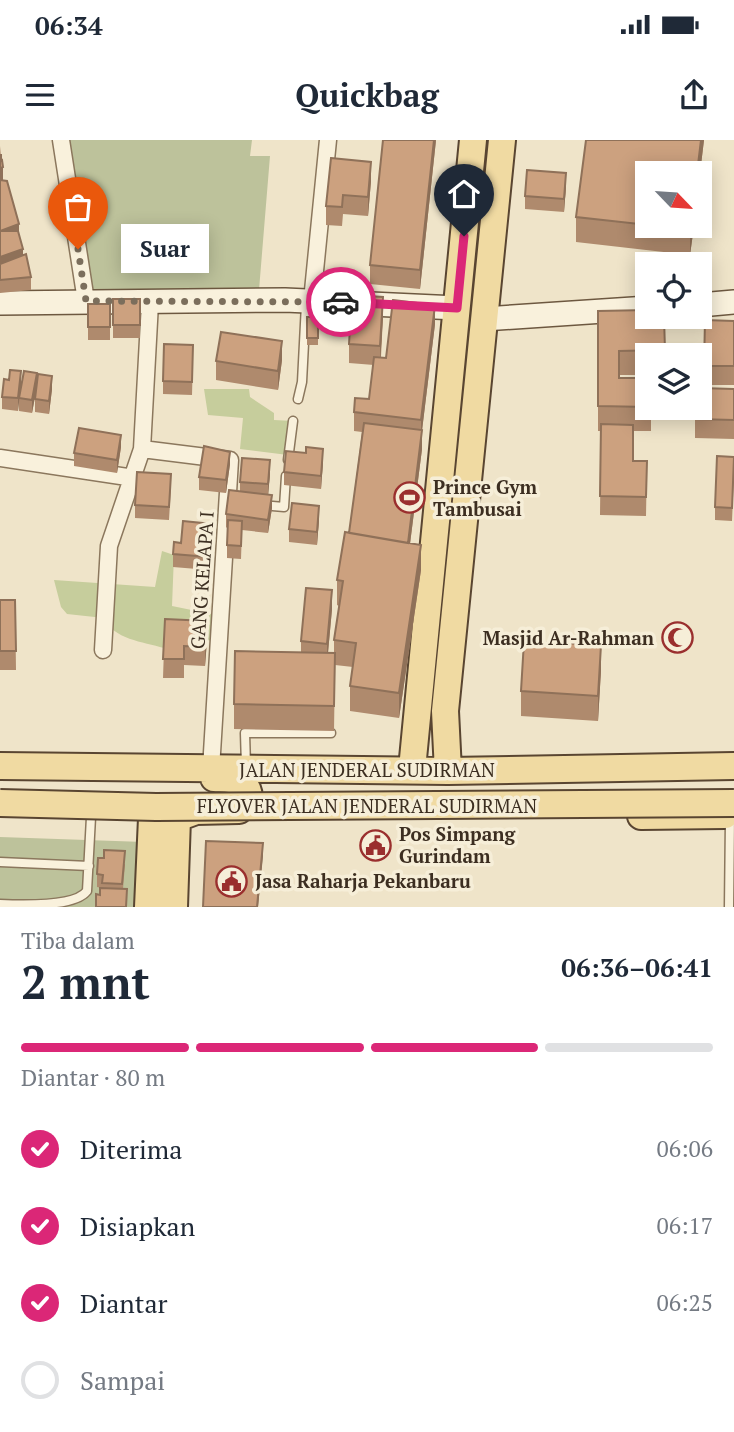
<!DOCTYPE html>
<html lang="id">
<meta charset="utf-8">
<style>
body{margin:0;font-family:"PT Serif",serif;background:#f6f6f7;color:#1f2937;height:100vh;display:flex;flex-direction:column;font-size:26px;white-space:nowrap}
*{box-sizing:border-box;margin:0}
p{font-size:23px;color:#747a83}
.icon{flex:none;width:38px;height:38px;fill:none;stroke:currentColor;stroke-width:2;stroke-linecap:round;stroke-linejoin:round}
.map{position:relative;height:767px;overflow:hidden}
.details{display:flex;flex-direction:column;background:#fff;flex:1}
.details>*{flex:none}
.needle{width:46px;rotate:115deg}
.controls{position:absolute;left:635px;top:21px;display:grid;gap:14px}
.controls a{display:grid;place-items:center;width:77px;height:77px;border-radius:0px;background:#fff;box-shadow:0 4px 18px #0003;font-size:35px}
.pin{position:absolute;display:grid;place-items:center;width:60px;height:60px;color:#fff;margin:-72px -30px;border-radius:50% 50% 50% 0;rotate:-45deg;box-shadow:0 0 7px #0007}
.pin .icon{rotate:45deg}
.courier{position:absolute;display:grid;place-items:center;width:70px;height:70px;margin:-35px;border:5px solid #db2777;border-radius:50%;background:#fff;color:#222;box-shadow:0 2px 9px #0007}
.bubble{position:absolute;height:49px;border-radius:0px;background:#fff;box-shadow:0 4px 18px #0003;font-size:23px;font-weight:600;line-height:49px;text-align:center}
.overview em{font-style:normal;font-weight:600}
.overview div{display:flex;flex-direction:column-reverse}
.overview{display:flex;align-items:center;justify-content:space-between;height:119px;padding:0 21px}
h1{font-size:46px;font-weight:600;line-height:52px}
.bar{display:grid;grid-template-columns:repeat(4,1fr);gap:10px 7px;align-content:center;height:84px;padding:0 21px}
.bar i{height:9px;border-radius:5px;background:#e0e1e3}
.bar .active{background:#db2777}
.bar p{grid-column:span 4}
ol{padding:0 21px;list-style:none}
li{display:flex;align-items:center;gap:21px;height:77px}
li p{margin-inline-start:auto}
li .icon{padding:7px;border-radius:50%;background:#db2777;color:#fff;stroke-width:4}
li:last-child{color:#747a83}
li i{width:38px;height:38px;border:4px solid #e0e1e3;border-radius:50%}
.status{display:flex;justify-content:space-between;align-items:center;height:49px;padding:0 35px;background:#fff;direction:ltr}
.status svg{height:19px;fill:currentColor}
header{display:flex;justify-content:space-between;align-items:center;height:91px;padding:0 21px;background:#fff;font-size:32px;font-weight:600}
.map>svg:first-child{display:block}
</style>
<div class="status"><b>06:34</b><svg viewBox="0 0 49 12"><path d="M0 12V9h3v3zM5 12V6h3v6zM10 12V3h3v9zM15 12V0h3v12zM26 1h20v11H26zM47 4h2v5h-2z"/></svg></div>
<header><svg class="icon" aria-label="menu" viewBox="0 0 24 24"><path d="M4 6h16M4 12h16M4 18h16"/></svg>Quickbag<svg class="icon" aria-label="share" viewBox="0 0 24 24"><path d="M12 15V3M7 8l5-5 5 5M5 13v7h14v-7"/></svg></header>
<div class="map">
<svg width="734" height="767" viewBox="0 0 734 767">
<rect width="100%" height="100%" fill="#efe4c9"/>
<path fill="#c6cd9c" d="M204,249H249L250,257L274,273V280L293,281L288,315L240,309L243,278L208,275Z
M162,411L174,415L172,466L221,476L219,501L165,498L164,508C143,502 113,499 104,478L67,474L61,467L54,440L155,447Z"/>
<path fill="#bdc29b" d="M67,0H252L250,16H270L259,150L87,153Z
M0,697L144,702L141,767H0Z"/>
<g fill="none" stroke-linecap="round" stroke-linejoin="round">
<defs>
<path id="lane" d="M298,259L302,242L306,164
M288,320L293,281
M261,365L284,367L286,336
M246,626L245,593H331
M0,722L89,726
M0,764C24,765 75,767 87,751L91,677
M729,767L730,679"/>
<path id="street" d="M61,0L86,161
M312,161L328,0
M142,309L230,320L211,629
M0,318L134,338
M103,510L109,406L142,309L150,163"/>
<path id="secondary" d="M0,163L285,160L457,168
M700,165L734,162
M484,179L648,168"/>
<path id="primary" d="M0,626L448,631L734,626
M412,629L473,0
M448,631L445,571L502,0
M641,676L725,675
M148,767L152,678
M174,767L177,678L196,671L239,670L249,658C248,637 231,639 214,638"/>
</defs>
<use href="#lane" stroke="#8b775d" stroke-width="11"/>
<use href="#street" stroke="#8b775d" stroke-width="19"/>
<use href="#secondary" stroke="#6d5840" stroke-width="26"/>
<use href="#primary" stroke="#594531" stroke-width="30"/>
<use href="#lane" stroke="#f9f1dc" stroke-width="8"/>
<use href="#street" stroke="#f9f1dc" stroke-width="16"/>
<use href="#secondary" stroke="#f9f1dc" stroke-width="23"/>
<use href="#primary" stroke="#f0daa2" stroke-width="26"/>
<defs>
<path id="primary-bridge" d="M0,663L156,667L734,663"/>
</defs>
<use href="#primary-bridge" stroke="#594531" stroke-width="30" stroke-linecap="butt"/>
<use href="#primary-bridge" stroke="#f0daa2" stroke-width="26"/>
</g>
<path fill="#af8a6d" d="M436,0L420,149L370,144V125Z
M586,0H704L700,33H648V86H694L690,115L576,102V77Z
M0,6L3,40L19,95L23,115L31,137V150L0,153Z
M331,18L371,41L368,76L343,74L342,86L326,85V66Z
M566,46L564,72L525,69V56Z
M113,159H140V198H113Z
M88,164H110V200H88Z
M598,171L664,177L665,215H648V235H619V238H648V268H651V291H633V321H647L646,376L600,375L601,291H598Z
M383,176L381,217L386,218L435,184L422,290V309L410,404L421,430L399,578L350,571V546L353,527L335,525L334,591L234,589V564L301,512V501L332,469L328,513H334V500L339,466L337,465V440L349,393L362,292L354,291V272L369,259L374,225L349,223V204Z
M307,177H318V205H307Z
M705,180L734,181V245H704Z
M193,218L192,255L163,254V241Z
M282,220L278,250L216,240V221Z
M21,244L20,258L37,245L52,249L49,274L35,272V257L32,273L19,271V258L18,271L2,269V257Z
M734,249V299L695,298V268Z
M121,307L117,333L74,326V313Z
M323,321L321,349L284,345V332Z
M230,324L226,353L199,350V337Z
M270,333L268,355L272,368L268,393L242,390L241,419L227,418V388L226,387V374L240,351V342Z
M734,335L732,381L715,380V367Z
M171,347L169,380L135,378V365Z
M319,379L317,405L289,402V389Z
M212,397L209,430L173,427V414L181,403Z
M0,460H15L16,530H0Z
M165,479L207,500L205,526L184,525V538H163Z
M601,530L598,581L521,576V551Z
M125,724L123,749L100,755L102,748L97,747V734Z"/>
<path fill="#8f7159" d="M434,0H436L420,149V130Z
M701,0H704L700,33H697Z
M0,14H2V27H3V40L0,41Z
M371,22V41L368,76V57Z
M566,33V46L564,72V59Z
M19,84V103L0,91Z
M691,86H694L690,115V90Z
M23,109V128L0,136V117Z
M383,157V176L380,225V206Z
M435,165V184L421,299V280Z
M282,201V220L278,250V231Z
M21,231V244L18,271V258Z
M37,233V246L32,273V260Z
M52,236V249L49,274V261Z
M422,290V309L407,427V408Z
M121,295V307L117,333V320Z
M323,309V321L321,349V336Z
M230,312V324L226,353V340Z
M270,320V333L268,357V344Z
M272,355V368L268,393V380Z
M319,366V379L317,405V392Z
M212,384V397L209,430V417Z
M421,405V430L399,578V553Z
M332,450V469L327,523V504Z
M207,481V500L205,526V507Z
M601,505V530L598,581V556Z
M263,703V716L258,767H257Z"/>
<path fill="#cca17f" stroke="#8f7159" stroke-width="2" d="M383,0H434L420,130L370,125Z
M586,0H701L697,33H648V85L576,77Z
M331,18L371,22L368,57L343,55L342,67L326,66Z
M2,20L3,27L0,28V21Z
M527,30L566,33L564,59L525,56Z
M0,40L7,41L19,84L0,91H18L23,109L0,117Z
M652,86H691L690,90Z
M26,114L31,137L0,140V124Z
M352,155L383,157L380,206L349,204Z
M113,159H140V185H113Z
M393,160L435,165L421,280L354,272L355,258L369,259L374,217L386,218Z
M88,164H110V187H88Z
M648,170V177H664L665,210L619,211V238H648V267L598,266V171Z
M307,177H318V198H307Z
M705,180L734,181V226H704Z
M221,192L282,201L278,231L216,221Z
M164,204L193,205L192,242L163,241Z
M10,230L21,231L18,258L2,257L4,239L9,240Z
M24,231L37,233L32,260L19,258Z
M38,234L52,236L49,261L35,259Z
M700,248L734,249V280L695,279V268H700Z
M364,283L422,290L408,403L349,393Z
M601,284L633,285V321H647L646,357L600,356Z
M79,288L121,295L117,320L74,313Z
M204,306L230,312L226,340L199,337Z
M306,307L323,309L321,336L284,332L286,311L306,313Z
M717,316L734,317L732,368L715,367Z
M242,318L270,320L268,344L240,342Z
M137,332L171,334L169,367L135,365Z
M229,350L272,355L268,380L226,374Z
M292,363L319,366L317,392L289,389Z
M228,380L242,381L241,406L227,405Z
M183,381L212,384L209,417L173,414L174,402L181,403Z
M345,392L421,405L399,553L350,546L356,503L334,500L343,441L337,440Z
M306,448L332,450L327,504L301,501Z
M0,460H15L16,511H0Z
M165,479L207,481L205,507L184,506V519H163Z
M524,501L601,505L598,556L521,551Z
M235,511L335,513L334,566L234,564Z
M206,701L263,703L257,767H203Z
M104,710L125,711L122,744L102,743L103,735L97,734L98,718H104Z
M100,748L127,749L126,767H96V754L100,755Z"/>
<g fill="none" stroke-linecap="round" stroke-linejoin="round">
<path stroke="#7b6e5c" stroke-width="7" stroke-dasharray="0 12.6" d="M78,109L86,161L341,162"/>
<path stroke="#db2777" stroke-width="9" d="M341,162L457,168L464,96"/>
</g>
<defs>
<symbol id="stadium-ring" viewBox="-11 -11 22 22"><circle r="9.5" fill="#f6eed8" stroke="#9a2f2e" stroke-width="1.5"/><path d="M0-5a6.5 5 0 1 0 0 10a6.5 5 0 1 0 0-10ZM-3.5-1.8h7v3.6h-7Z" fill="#9a2f2e"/></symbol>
<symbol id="mosque-ring" viewBox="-11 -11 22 22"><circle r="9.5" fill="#f6eed8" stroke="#9a2f2e" stroke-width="1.5"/><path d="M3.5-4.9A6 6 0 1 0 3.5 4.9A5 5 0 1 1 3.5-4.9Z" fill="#9a2f2e"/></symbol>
<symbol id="civic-ring" viewBox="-11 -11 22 22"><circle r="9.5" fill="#f6eed8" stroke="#9a2f2e" stroke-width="1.5"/><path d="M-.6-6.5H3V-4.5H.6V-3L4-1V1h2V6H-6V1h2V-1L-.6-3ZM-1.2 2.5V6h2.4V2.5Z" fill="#9a2f2e"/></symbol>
</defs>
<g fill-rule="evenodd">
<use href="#stadium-ring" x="392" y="340" width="35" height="35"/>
<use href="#mosque-ring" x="660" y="480" width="35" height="35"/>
<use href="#civic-ring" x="358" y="688" width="35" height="35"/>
<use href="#civic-ring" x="214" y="724" width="35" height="35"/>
</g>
<g text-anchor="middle" stroke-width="7" stroke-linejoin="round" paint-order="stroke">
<g font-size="19" font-weight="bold" fill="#3c2e21" stroke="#f6eed8" text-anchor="start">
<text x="433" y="354">Prince Gym<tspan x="433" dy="22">Tambusai</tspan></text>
<text x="654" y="505" text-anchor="end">Masjid Ar-Rahman</text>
<text x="399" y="701">Pos Simpang<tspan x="399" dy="22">Gurindam</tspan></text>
<text x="255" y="748">Jasa Raharja Pekanbaru</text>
</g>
<g font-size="19" fill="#3c2e21" stroke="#f6eed8">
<text transform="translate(202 440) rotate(-86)" y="7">GANG KELAPA I</text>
<text x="367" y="637">JALAN JENDERAL SUDIRMAN</text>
<text x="367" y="673">FLYOVER JALAN JENDERAL SUDIRMAN</text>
</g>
</g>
</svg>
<div class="controls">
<a><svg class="needle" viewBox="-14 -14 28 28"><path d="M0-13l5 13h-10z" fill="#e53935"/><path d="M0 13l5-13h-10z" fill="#747a83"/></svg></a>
<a><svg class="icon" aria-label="locate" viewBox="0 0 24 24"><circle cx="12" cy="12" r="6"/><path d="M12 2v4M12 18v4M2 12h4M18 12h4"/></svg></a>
<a><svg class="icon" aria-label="layers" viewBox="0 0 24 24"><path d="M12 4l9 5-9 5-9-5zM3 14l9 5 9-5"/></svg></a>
</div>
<div class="pin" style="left:78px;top:109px;background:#ea580c"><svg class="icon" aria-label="bag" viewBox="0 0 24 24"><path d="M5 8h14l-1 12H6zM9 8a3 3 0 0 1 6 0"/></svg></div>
<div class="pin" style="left:464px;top:96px;background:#1f2937"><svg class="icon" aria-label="home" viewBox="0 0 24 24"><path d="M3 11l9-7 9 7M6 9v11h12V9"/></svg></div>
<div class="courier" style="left:341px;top:162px"><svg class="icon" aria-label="car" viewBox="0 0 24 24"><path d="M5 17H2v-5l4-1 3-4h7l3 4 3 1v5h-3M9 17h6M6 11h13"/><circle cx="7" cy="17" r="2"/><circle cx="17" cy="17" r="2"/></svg></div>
<div class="bubble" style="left:121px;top:84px;width:88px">Suar</div>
</div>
<section class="details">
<div class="overview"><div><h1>2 mnt</h1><p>Tiba dalam</p></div><em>06:36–06:41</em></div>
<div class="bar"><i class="active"></i><i class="active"></i><i class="active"></i><i></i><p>Diantar · 80 m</p></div>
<ol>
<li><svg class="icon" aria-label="check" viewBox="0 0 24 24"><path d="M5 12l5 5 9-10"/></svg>Diterima<p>06:06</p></li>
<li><svg class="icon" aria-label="check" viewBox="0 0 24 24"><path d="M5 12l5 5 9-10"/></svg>Disiapkan<p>06:17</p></li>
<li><svg class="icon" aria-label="check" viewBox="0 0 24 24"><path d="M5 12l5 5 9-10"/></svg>Diantar<p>06:25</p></li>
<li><i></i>Sampai</li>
</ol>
</section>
